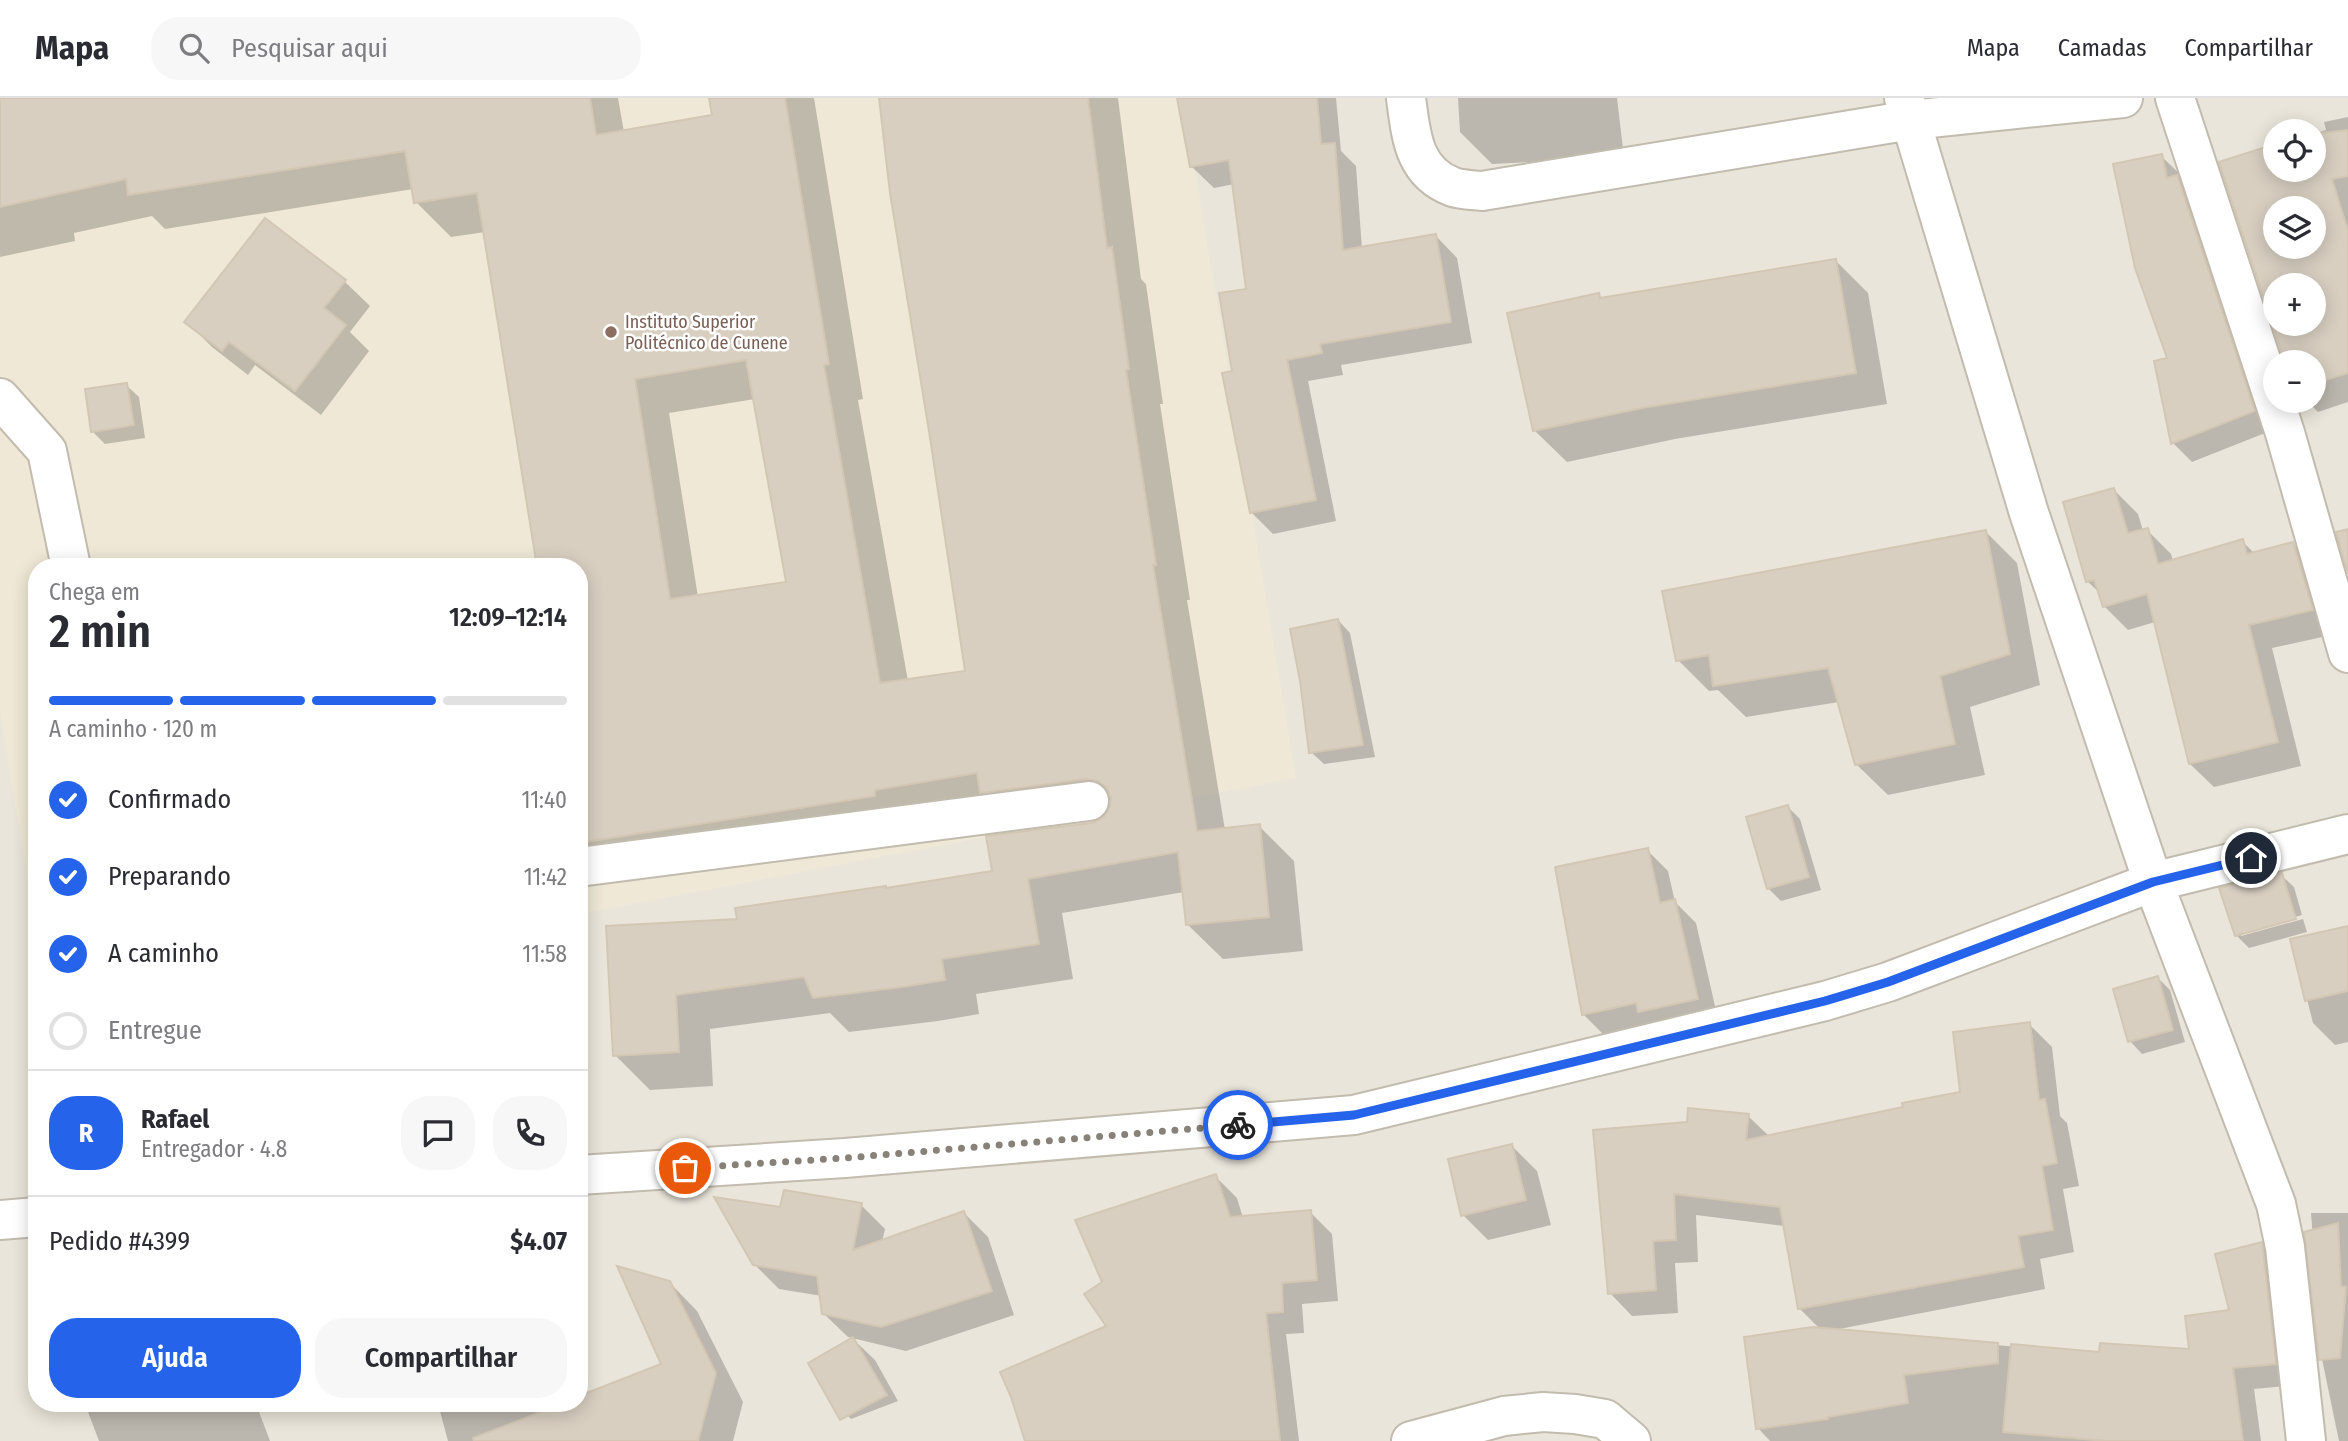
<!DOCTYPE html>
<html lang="pt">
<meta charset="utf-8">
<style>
body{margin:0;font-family:"Fira Sans Condensed",sans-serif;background:#f7f7f7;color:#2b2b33;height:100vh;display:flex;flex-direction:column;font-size:26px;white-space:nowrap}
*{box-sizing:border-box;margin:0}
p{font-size:23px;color:#7c7c81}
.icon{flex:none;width:38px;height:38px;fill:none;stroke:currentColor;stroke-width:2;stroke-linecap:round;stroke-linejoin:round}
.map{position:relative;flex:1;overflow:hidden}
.side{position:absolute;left:28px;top:460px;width:560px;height:854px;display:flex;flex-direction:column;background:#fff;border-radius:28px;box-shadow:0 4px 18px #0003}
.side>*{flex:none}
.controls{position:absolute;left:2263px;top:21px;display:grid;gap:14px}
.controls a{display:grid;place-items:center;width:63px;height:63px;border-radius:50%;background:#fff;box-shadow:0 4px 18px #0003;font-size:35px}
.pin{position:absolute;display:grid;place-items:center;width:60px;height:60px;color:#fff;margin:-30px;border:4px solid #fff;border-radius:50%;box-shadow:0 2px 7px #0007}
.courier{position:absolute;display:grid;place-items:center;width:70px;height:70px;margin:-35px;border:5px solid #2563eb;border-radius:50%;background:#fff;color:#222;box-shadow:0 2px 9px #0007}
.summary em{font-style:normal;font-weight:600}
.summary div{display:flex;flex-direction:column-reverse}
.summary{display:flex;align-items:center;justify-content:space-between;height:119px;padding:0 21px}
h1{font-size:46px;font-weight:600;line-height:52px}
.bar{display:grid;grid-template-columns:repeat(4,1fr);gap:10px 7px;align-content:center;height:84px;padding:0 21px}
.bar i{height:9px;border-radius:5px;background:#e1e1e2}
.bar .selected{background:#2563eb}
.bar p{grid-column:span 4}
.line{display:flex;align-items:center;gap:18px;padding:0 21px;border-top:2px solid #e1e1e2}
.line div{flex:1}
.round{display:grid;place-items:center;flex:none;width:74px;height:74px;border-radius:28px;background:#f7f7f7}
ol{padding:0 21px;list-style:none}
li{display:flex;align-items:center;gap:21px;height:77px}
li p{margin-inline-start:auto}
li .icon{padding:7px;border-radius:50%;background:#2563eb;color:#fff;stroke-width:4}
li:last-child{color:#7c7c81}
li i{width:38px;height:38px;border:4px solid #e1e1e2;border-radius:50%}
.primary-button{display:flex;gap:14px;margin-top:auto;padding:14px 21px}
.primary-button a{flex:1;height:80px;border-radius:28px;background:#2563eb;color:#fff;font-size:28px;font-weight:600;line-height:80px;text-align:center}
.primary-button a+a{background:#f7f7f7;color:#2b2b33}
header{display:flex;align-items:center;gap:42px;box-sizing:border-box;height:98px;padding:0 35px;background:#fff;border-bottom:2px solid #e1e1e2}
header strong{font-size:33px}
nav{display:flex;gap:38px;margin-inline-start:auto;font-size:24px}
.search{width:490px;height:63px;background:#f7f7f7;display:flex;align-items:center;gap:18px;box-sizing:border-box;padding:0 24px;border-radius:28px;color:#7c7c81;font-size:26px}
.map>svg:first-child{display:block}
</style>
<header>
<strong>Mapa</strong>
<div class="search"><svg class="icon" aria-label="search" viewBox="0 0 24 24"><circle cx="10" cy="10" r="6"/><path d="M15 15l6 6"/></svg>Pesquisar aqui</div>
<nav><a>Mapa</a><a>Camadas</a><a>Compartilhar</a></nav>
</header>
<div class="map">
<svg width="2348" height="1343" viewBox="0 0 2348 1343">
<rect width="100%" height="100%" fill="#f6f3ec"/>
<path fill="#eae5da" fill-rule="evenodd" d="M0,0H2348V1343H0ZM2275,33H2314V72H2275ZM2275,110H2314V149H2275ZM2275,187H2314V226H2275ZM2275,264H2314V303H2275ZM37,469H579V1306H37Z"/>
<path fill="#efe8d6" d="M0,0H1183L1296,680L579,816V469H37V838L0,614Z"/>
<path fill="#0003" fill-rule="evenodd" d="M0,0H618L624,34L714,19L711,0H814L863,301L858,302L908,583L967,574L881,0H1118L1141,181L1146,186L1163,306H1160L1190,502H1187L1225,732L1259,728L1294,763L1303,853L1223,861L1188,827L1184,794L1062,815L1073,881L976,896L979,916L938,923L849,934L830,915L710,931L713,988L650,992L615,957L739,823L888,792L994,775L1104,721L1106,718L618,779L583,744L579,469H539L485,134L451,139L416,104L413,91L165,131L152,118L74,135L75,143L0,159ZM755,301L788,485L698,499L669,315Z
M1178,0H1336L1341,53L1356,68L1362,151L1436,138L1457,160L1472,245L1341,267L1343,277L1308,283L1336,423L1273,436L1251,414L1235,274L1248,193L1234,86L1214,90L1192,69Z
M1458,0H1617L1624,59L1492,66L1460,34Z
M2348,19V304L2318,314L2307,303H2314V264H2287L2221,65L2275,48V72H2314V36L2326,32L2324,24ZM2275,110H2314V149H2275ZM2275,187H2314V226H2275Z
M2161,58L2181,77L2182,84L2196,98L2270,325L2262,327L2265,335L2192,364L2173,345Z
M1836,163L1868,195L1887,306L1675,341L1567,364L1534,332L1598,197L1603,201Z
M344,183L370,208L350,234L369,253L321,317L255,267L248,277L212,249L187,224Z
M126,287L139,299L145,340L105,346L93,334Z
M2114,392L2138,416L2143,433L2147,432L2171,456L2173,463L2242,443L2255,456L2293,446L2317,470L2336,536L2272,550L2301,668L2214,689L2190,666L2155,524L2128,532L2104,508L2101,496L2087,483Z
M1986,434L2017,465L2040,587L1970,609L1985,677L1888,697L1856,666L1839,604L1746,619L1718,592L1709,593L1678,562Z
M1338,522L1350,535L1375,659L1324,666L1311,654Z
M1788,709L1800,721L1821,792L1781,803L1768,790Z
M1647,752L1668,773L1675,804L1696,825L1718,921L1604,937L1583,916Z
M2281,777L2294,789L2302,817L2241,834V838L2303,821L2307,834L2249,850L2236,837Z
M2348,830V944L2335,947L2313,925L2292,842Z
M2158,880L2170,892L2185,944L2142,956L2130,943Z
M2029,926L2052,949L2060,1018L2067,1025L2079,1088L2063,1091L2074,1154L2040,1161L2045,1191L1829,1233L2101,1256L2191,1253L2231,1214L2261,1146L2283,1168L2297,1287L2254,1291L2261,1343H1770L1758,1330L1821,1232L1799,1210L1785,1128L1696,1117L1698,1164L1675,1165L1678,1215L1632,1218L1610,1195L1595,1034L1748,1018L1770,1039L1905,1011L1961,995Z
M1512,1048L1537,1073L1551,1127L1488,1142L1463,1117Z
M1215,1078L1237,1100L1243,1120L1310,1114L1332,1136L1338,1203L1302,1206L1304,1235L1286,1236L1299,1343H1027L1108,1229L1105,1185Z
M861,1107L885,1131L882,1144L964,1115L988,1139L1014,1217L906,1253L848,1239L823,1215L822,1198L779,1191L754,1166L782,1111Z
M2311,1115H2348V1343H2339L2322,1261Z
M669,1184L697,1213L743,1304L733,1343H448L438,1306H555L556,1309L566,1306H579L663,1267Z
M853,1241L875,1262L898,1303L851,1321L829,1299Z
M85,1306H256L270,1343H99Z"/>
<path fill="#d8cfc1" stroke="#d3c7b4" stroke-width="2" fill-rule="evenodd" d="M0,0H590L596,37L712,17L709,0H785L829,266L824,267L880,585L965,573L929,333L890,95L879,0H1088L1107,150L1112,149L1129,271L1126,272L1156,467H1153L1197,733L1260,726L1269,819L1186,827L1178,754L1028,781L1039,846L942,861L945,882L902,889L813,900L804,879L676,897L679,954L613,958L606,828L737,821L735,810L886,788V790L992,773L986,738L1092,725L1103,720L1109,711L1111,700L1107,690L1098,683L1086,681L980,695L977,675L875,692V698L579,745V469H537L477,95L414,105L405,53L128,97L126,81L0,109ZM746,262L786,484L670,501L635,281Z
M1177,0H1317L1321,46L1335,45L1343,152L1436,136L1451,224L1320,246L1322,255L1287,262L1316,402L1250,415L1222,275L1232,273L1219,195L1246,191L1229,62L1190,69Z
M2348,32V78L2332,81L2348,133V275L2314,286V264H2285L2219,64L2275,46V72H2314V36ZM2275,110H2314V149H2275ZM2275,187H2314V226H2275Z
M2162,56L2167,80L2177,77L2255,313L2171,346L2154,263L2167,260L2135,170L2113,66Z
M265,120L346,182L324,210L346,227L295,293L229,244L222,253L184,224Z
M1836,161L1856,275L1642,310L1533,333L1507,215L1599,195L1600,200Z
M127,285L134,327L91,334L85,291Z
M2114,390L2128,435L2148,430L2158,466L2243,441L2247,456L2293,444L2313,512L2249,527L2278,644L2189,666L2147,496L2103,509L2094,482L2086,484L2063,404Z
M2348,431V476L2336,434Z
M1986,432L2010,556L1940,578L1955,646L1855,667L1828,570L1713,588L1709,557L1676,563L1662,493Z
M1338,521L1363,647L1309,655L1300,583L1290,531Z
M1788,707L1809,779L1767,791L1746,719Z
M1648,750L1660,805L1675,801L1698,901L1638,914L1636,905L1582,917L1555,769Z
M2282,775L2296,821L2235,838L2219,790Z
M2348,828V893L2305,903L2290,841Z
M2158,878L2173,932L2128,944L2113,891Z
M2030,924L2039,1002L2045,1001L2057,1065L2042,1068L2053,1132L2018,1138L2024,1169L1798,1211L1780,1109L1674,1096L1676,1142L1653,1143L1656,1192L1608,1196L1593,1032L1687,1024L1688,1010L1749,1016L1746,1042L1903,1009L1902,1005L1960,994L1953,934Z
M1512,1046L1526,1102L1461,1118L1448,1061Z
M1216,1076L1230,1119L1311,1112L1317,1182L1282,1185L1283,1214L1266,1215L1280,1343H1025L1011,1299L1000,1274L1106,1228L1084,1196L1102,1184L1075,1122Z
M784,1092L862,1105L853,1152L964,1113L992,1193L881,1229L822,1216L817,1178L753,1167L714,1099L780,1109Z
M2338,1125L2341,1188L2346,1189L2340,1260L2319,1262L2304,1134Z
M2262,1144L2276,1266L2233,1270L2243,1343H2106L2003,1334L2011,1246L2099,1254L2100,1245L2189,1251L2185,1218L2229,1212L2215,1156Z
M617,1168L670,1183L716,1275L698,1343H474L473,1340L561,1306H579V1298L661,1266Z
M1813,1229L1998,1245V1265L1904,1277L1908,1305L1828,1319V1321L1756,1331L1744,1239Z
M853,1239L887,1297L840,1322L808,1265Z"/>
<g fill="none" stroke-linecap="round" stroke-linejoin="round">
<defs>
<path id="minor" d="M1406,0C1411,37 1413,74 1453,89C1462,92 1473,92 1482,93L1911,22L2123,0
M1904,0L2029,415L2153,784L2276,1106L2285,1149L2306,1343
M2175,0L2285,335L2348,555
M0,300L47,353L71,469
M579,769L1089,703
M579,1077L845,1060L1354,1017L1825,903L1888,884L2153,784L2348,736
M0,1122L37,1119
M1411,1343L1504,1318L1543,1314L1575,1316L1605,1321L1631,1343"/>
</defs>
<use href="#minor" stroke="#c2bbae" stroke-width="42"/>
<use href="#minor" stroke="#fff" stroke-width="38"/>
</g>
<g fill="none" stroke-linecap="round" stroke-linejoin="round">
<path stroke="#878178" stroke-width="7" stroke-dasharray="0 12.6" d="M685,1070L845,1060L1238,1027"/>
<path stroke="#2563eb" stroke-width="9" d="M1238,1027L1354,1017L1825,903L1888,884L2153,784L2251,760"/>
</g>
<circle fill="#8d6e63" stroke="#fff" stroke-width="2.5" cx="611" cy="234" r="7"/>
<g text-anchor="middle" stroke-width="5" stroke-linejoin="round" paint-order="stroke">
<g font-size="18" fill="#785e54" stroke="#fff" text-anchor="start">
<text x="625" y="230">Instituto Superior<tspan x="625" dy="21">Politécnico de Cunene</tspan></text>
</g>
</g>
</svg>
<div class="controls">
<a><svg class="icon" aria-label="locate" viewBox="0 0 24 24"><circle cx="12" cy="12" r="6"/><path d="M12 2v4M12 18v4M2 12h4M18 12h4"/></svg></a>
<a><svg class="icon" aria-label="layers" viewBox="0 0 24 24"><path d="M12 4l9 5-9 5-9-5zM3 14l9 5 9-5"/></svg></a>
<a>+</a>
<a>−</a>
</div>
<div class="pin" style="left:685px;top:1070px;background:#ea580c"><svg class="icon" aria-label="bag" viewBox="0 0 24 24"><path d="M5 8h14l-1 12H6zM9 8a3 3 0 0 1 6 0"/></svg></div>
<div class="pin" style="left:2251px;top:760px;background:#1f2937"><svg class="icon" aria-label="home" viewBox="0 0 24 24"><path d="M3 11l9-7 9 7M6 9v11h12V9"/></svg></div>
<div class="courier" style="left:1238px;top:1027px"><svg class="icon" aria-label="bike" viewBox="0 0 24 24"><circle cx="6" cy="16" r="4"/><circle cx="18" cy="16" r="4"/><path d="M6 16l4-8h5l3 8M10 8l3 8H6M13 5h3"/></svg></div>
<section class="side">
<div class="summary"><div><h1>2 min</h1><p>Chega em</p></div><em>12:09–12:14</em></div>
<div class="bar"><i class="selected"></i><i class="selected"></i><i class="selected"></i><i></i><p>A caminho · 120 m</p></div>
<ol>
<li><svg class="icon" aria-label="check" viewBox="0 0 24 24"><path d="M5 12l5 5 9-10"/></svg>Confirmado<p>11:40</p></li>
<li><svg class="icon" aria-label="check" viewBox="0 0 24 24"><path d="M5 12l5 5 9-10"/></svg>Preparando<p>11:42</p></li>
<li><svg class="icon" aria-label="check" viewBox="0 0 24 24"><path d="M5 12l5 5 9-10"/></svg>A caminho<p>11:58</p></li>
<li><i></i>Entregue</li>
</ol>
<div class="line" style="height:126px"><b class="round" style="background:#2563eb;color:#fff">R</b><div><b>Rafael</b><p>Entregador · 4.8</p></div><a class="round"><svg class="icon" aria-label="chat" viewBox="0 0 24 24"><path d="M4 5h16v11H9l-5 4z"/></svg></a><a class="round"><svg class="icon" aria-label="phone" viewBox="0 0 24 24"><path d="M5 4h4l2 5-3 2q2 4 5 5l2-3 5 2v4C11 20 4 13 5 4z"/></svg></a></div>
<div class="line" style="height:91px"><div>Pedido #4399</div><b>$4.07</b></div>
<div class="primary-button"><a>Ajuda</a><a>Compartilhar</a></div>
</section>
</div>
